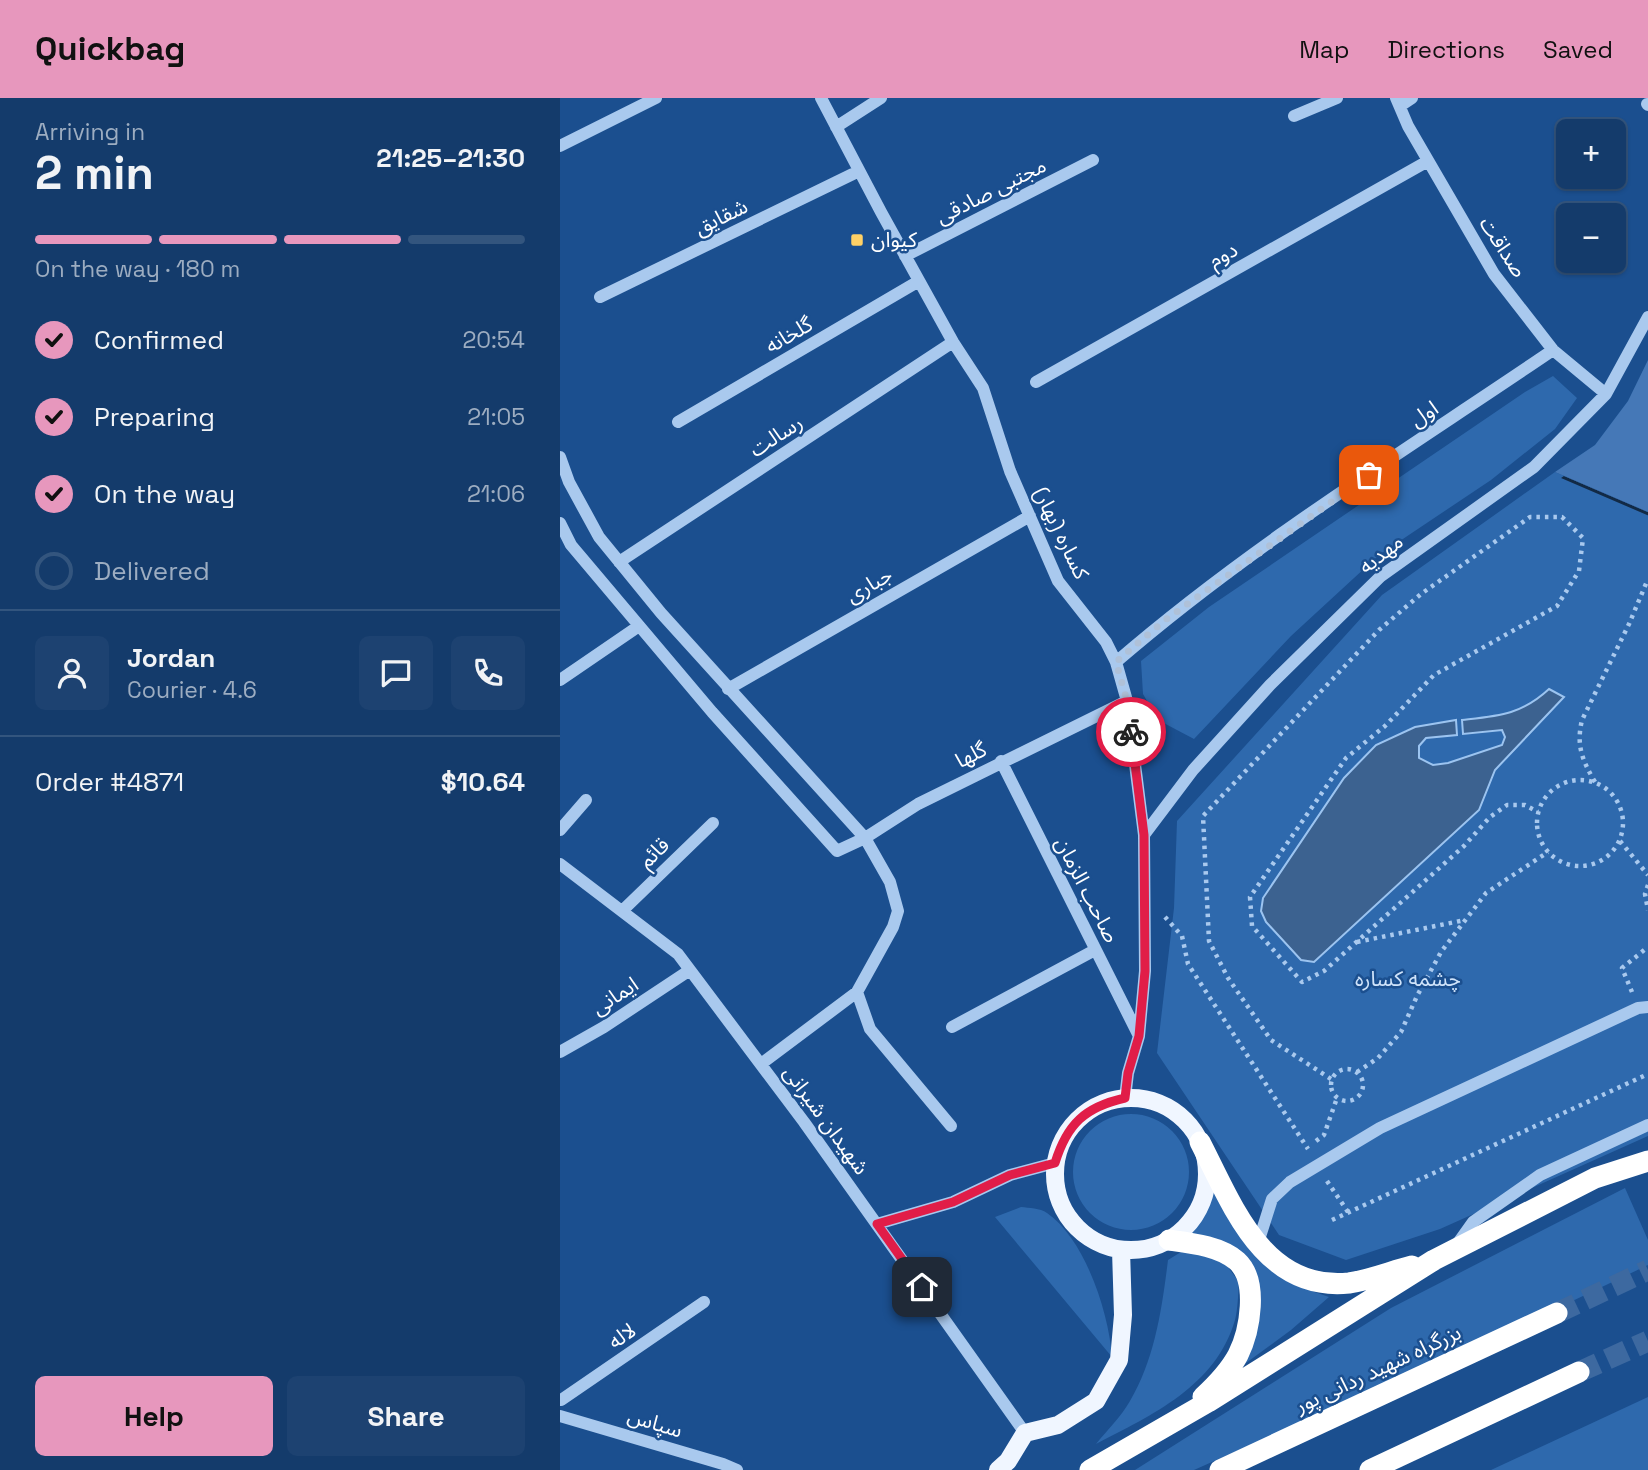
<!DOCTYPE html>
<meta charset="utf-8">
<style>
body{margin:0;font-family:"Space Grotesk","Noto Sans Arabic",sans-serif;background:#1d4271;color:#f1f3f6;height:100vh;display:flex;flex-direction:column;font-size:26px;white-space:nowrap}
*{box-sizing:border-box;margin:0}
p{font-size:23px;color:#9dadc1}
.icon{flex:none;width:38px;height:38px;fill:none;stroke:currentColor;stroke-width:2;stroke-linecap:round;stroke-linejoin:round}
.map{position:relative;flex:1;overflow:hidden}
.details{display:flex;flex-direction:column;background:#143b6b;width:560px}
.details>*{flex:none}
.fabs{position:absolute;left:996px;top:21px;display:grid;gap:14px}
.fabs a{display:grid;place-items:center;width:70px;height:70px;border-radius:10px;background:#143b6b;box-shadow:0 2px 5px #0004,0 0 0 2px #33557e;font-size:35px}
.pin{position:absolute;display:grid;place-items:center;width:60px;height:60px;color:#fff;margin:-30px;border-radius:14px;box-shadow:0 4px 10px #0006}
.courier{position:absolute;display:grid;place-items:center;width:70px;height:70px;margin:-35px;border:5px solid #e11d48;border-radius:50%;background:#fff;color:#222;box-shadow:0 2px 9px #0007}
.summary em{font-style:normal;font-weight:800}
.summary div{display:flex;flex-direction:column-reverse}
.summary{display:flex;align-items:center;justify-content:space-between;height:119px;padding:0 35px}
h1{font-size:46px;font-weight:800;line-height:52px}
.bar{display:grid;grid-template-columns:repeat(4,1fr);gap:10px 7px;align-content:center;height:84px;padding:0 35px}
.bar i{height:9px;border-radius:5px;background:#33557e}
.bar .on{background:#e797bd}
.bar p{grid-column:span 4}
.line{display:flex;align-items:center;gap:18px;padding:0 35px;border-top:2px solid #33557e}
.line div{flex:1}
.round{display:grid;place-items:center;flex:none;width:74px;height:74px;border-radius:10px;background:#1d4271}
ol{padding:0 35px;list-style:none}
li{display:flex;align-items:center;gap:21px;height:77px}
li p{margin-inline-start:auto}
li .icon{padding:7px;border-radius:50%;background:#e797bd;color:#111;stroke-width:4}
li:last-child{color:#9dadc1}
li i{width:38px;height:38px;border:4px solid #33557e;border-radius:50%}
.cta{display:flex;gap:14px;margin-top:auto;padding:14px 35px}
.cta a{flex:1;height:80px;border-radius:10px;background:#e797bd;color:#111;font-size:28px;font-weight:800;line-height:80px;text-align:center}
.cta a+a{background:#1d4271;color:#f1f3f6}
header{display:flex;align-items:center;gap:42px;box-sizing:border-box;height:98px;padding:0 35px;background:#e797bd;color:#111}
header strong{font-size:33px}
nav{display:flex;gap:38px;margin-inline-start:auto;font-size:24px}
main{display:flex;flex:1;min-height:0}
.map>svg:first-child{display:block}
</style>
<header>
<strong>Quickbag</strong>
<nav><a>Map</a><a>Directions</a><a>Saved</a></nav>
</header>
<main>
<section class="details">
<div class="summary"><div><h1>2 min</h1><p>Arriving in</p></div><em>21:25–21:30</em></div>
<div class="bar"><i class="on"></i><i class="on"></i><i class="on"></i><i></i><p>On the way · 180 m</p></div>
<ol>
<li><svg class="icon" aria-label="check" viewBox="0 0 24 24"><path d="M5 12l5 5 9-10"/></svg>Confirmed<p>20:54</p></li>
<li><svg class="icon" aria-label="check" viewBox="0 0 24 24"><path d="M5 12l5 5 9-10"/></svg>Preparing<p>21:05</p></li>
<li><svg class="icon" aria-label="check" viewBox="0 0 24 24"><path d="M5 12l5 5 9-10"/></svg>On the way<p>21:06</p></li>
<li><i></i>Delivered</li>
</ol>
<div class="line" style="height:126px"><a class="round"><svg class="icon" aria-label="person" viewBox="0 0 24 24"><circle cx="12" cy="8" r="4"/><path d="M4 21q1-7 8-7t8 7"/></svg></a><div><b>Jordan</b><p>Courier · 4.6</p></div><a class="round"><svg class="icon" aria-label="chat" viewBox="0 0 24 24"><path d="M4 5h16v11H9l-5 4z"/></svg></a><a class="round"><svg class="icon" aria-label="phone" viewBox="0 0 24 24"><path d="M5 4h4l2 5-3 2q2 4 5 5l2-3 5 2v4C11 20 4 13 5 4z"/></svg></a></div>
<div class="line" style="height:91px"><div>Order #4871</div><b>$10.64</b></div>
<div class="cta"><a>Help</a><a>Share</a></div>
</section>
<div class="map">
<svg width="1088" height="1372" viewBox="0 0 1088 1372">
<defs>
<filter id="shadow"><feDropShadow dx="6" dy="6" stdDeviation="0" flood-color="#0009"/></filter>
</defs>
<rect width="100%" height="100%" fill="#1b4f8f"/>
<path fill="#2e69ad" d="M993,278L1017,300L995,331L931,382L819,457L731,538L634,641L598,622L583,596L581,563L649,509L965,294Z
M995,374L1088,414V1038L880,1131L786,1162L719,1137L597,955L614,810L617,723L822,497Z
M513 1074a58 58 0 1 1 116 0a58 58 0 1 1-116 0Z
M653,1080L708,1167L743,1190L769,1199L731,1232L675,1273L693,1174L630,1136C644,1120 648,1101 653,1080Z
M1065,1090L1088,1142V1167L1004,1207L634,1372H575L831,1210Z
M461,1109C469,1110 480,1110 487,1115C525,1141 549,1215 552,1259L435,1119Z
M621,1154H637L665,1165L679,1184C678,1196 678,1211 675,1222C656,1288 592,1317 536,1346C547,1332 561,1319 570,1303C595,1261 602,1210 608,1162Z
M1088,1299V1372H931Z"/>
<path fill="#3c6290" stroke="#9cc4f0" stroke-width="2" d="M989,591L1004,599L935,672L919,712L754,864L741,862L706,824L701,813L703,800L784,680L816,647L855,629L896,622L897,637L866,640L859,648V660L873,667L888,665L942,647L945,639L942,632L903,636L902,622C938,618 961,617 989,591Z"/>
<path fill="#4478b7" filter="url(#shadow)" d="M1088,262V414L995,374L1035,347L1068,303Z"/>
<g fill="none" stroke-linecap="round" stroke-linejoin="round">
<path stroke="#3d69a0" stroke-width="21" stroke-dasharray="21 10" stroke-linecap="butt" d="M997,1215L1088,1172
M1019,1274L1088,1243"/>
<path stroke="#a9c9ee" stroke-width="4.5" stroke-dasharray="3.5 5" stroke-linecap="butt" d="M977 725a43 43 0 1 1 86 0a43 43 0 1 1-86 0Z
M1035,684C1022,662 1016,647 1022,622L1069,526L1088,481
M1060,743L1088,777
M1088,787L1085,796L1088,812
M605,819L622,838L628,866L748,1051
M797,844L905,822
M1072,894L1062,870L1088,849
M771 987a16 16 0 1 1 32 0a16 16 0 1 1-32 0Z
M797,974L818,960L841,934L857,898L881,854L926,795L988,754
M771,981L711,942L668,880L649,843L643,718L819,532L861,496L970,419H1002L1023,440L1019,473L997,508L874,577L825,628L786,660L690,799L692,828L742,884L764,873L904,748L930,719L947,707H965L978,714
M756,1043L764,1037L777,1000
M767,1083L788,1114
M772,1122L1088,976"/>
<path stroke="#a9c9ee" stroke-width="12" d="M261,0L321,114L393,244L423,290L450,373L498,483L546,544L556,564L567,603L584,737L585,873L579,938L568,975L565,1000
M836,0L848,28L934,176L993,252L1046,296
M1087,6L1088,7
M840,8L852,0
M734,18L777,0
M276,29L321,0
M0,48L96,0
M345,158L533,62
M40,199L299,73
M476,284L868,63
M118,324L359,183
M0,359L9,384L39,439L101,515L305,740L330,784L338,813L333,829L297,894L201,966
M0,425L11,447L152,614L277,753L305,740L358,706L567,603
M59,464L393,244
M556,564C691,447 846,352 993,252
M0,582L79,528
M168,591L470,418
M441,663L579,938
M0,732L26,702
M584,737L633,672L710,587L821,478L974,369L1046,296L1088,219
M0,766L118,856L244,1024L465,1335
M62,813L153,725
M297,894L310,931L391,1028
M392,929L535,852
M0,954L44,929L130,872
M317,1126L393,1104L450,1077L495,1065
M698,1145L712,1101L730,1084L820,1030L1078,910L1088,909
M898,1145L913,1124L980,1077L1088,1027
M1,1302L144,1204
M0,1318L163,1366L177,1372"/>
<path stroke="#f0f6ff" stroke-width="18" d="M495 1076a76 76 0 1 1 152 0a76 76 0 1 1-152 0Z
M438,1372L448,1363L465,1335L498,1327L536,1303L559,1262L563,1217L561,1152"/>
<path stroke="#fff" stroke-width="21" d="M640,1044C672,1106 703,1194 789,1185C810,1182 832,1173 852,1168
M609,1142C631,1145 660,1148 677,1163C699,1183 690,1233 678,1257C670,1272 656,1287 643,1299
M530,1372L648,1304L874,1162L1035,1080L1088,1063
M660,1372L997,1215
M810,1372L1019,1274"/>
</g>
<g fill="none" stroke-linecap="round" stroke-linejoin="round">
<path stroke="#afc1d8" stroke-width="7" stroke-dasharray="0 12.6" d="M571,634L567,603L556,564L605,522L809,377"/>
<path stroke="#e11d48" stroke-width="9" d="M362,1189L317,1126L393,1104L450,1077L495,1065C507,1026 525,1009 565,1000L568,975L579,938L585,873L584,737L571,634"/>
</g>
<rect fill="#ffd166" stroke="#1b4f8f" stroke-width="2.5" x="290" y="135" width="14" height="14" rx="3.5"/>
<g text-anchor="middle" stroke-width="5" stroke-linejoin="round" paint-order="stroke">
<g font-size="21" fill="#fff" stroke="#1b4f8f">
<text transform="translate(431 93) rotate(-27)" y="7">مجتبی صادقی</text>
<text transform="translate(161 119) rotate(-26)" y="7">شقایق</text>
<text transform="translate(943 149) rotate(57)" y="7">صداقت</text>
<text transform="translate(663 157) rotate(-29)" y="7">دوم</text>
<text transform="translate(229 237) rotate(-30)" y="7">گلخانه</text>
<text transform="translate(864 316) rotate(-34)" y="7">اول</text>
<text transform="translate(216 338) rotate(-33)" y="7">رسالت</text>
<text transform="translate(501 435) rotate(64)" y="7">کساره (بهار)</text>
<text transform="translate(821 456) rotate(-38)" y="7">مهدیه</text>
<text transform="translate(309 487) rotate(-30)" y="7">جباری</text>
<text transform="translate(411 657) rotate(-27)" y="7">گلها</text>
<text transform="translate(94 755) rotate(-44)" y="7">قائم</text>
<text transform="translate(527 792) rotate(63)" y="7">صاحب الزمان</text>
<text transform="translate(55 898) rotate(-33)" y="7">ایمانی</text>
<text transform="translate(266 1022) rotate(54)" y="7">شهیدان شیرانی</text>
<text transform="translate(62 1238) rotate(-35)" y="7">لاله</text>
<text transform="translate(818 1271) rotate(-25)" y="7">بزرگراه شهید ردانی پور</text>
<text transform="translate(95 1325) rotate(17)" y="7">سپاس</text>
</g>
<g font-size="21" fill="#fff" stroke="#1b4f8f" text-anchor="start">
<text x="311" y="149">کیوان</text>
</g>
<g font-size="21" fill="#cfe3fa" stroke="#1b4f8f">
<text x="848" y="888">چشمه کساره</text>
</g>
</g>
</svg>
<div class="fabs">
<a>+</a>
<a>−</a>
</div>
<div class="pin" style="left:809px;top:377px;background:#ea580c"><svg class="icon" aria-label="bag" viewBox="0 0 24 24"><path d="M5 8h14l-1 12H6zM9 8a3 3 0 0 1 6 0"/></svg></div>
<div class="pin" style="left:362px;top:1189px;background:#1f2937"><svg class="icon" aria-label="home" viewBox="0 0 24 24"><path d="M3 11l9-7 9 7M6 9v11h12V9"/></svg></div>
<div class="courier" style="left:571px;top:634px"><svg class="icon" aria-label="bike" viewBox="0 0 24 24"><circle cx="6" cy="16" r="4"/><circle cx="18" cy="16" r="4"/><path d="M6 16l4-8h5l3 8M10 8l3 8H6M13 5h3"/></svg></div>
</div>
</main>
